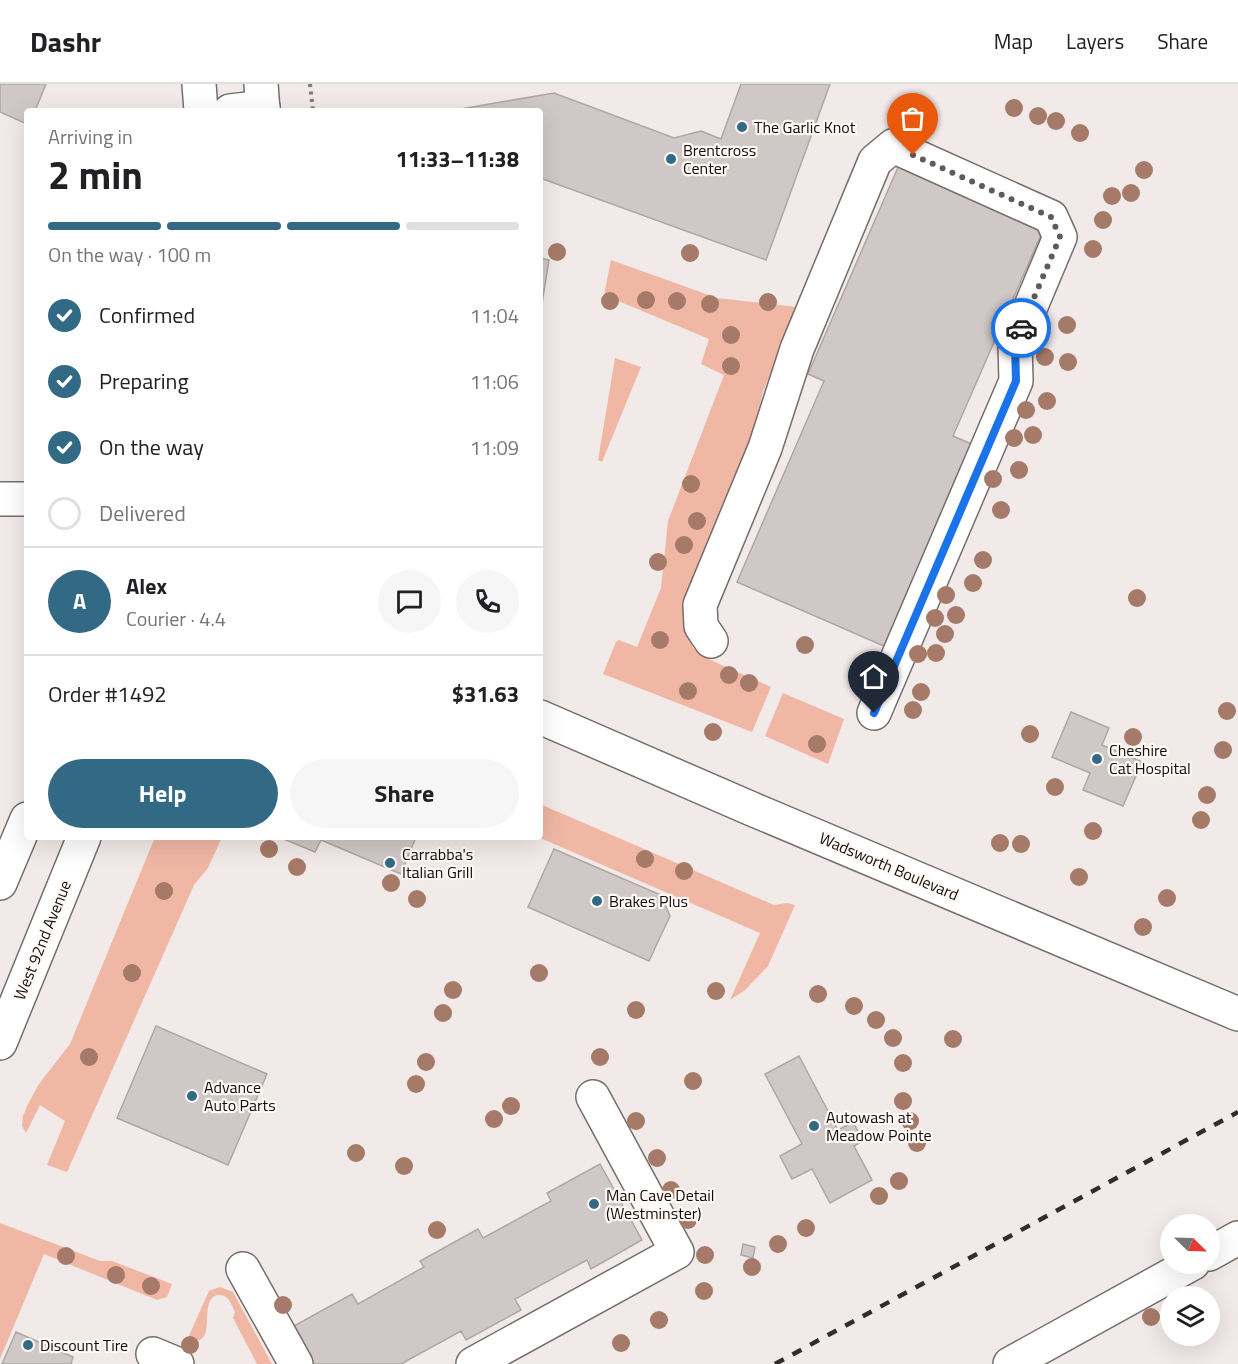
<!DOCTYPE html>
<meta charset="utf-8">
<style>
body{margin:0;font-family:"Titillium Web",sans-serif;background:#f6f6f6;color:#202124;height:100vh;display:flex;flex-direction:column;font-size:22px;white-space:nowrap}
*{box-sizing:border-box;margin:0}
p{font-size:20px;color:#757577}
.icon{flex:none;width:33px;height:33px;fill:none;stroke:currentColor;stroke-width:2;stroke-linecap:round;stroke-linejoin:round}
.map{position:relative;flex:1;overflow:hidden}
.panel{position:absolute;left:24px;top:24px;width:519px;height:732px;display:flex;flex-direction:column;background:#fff;border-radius:6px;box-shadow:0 6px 24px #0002}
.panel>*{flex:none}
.needle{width:39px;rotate:113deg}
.buttons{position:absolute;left:1160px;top:1130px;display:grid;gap:12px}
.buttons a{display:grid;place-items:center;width:60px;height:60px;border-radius:50%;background:#fff;box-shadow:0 6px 24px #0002;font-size:30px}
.pin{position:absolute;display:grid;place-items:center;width:51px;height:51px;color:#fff;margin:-62px -26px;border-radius:50% 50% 50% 0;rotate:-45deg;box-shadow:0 0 6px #0007}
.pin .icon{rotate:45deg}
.courier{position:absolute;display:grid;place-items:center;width:60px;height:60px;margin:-30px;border:4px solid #1a73e8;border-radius:50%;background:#fff;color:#222;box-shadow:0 2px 8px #0007}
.summary em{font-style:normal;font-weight:700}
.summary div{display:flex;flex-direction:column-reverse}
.summary{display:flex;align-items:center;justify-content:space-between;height:102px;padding:0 24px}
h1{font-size:39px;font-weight:700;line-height:45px}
.bar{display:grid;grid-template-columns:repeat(4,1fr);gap:9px 6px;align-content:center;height:72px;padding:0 24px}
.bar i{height:8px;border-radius:4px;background:#e0e0e0}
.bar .active{background:#326984}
.bar p{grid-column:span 4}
.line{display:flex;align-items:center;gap:15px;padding:0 24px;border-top:2px solid #e0e0e0}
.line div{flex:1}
.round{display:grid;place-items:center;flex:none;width:63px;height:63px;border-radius:32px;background:#f6f6f6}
ol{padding:0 24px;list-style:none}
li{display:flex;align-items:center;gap:18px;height:66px}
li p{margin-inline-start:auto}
li .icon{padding:6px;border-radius:50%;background:#326984;color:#fff;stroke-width:4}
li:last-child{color:#757577}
li i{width:33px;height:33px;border:3px solid #e0e0e0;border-radius:50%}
.primary-button{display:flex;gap:12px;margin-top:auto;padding:12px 24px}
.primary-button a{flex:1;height:69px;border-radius:36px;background:#326984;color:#fff;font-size:24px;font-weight:700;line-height:69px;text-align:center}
.primary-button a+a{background:#f6f6f6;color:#202124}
header{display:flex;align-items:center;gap:36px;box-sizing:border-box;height:84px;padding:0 30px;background:#fff;border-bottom:2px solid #e0e0e0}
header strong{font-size:28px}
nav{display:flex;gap:33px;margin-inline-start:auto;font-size:21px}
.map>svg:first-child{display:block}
</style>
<header>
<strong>Dashr</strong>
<nav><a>Map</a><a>Layers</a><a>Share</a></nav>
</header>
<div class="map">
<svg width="1238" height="1280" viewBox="0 0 1238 1280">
<rect width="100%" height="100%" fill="#f2eae8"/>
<path fill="#f0b7a4" d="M611,176L717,214L797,223L763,308L736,415L688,552L693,564L704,573L771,603L752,648L603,590L616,558L619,556L637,563L661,504L668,437L724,291L701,280L709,255L604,211Z
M615,274L641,283L602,378L598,376Z
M783,609L844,635L828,680L765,652Z
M540,720L774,821L787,819L795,821L768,882L745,906L730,916L760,849L538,753H540Z
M155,753H222L208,784L194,801L67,1088L47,1081L65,1037L40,1021L26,1049L22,1042L23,1032L29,1018L39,1000L70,960Z
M0,1139L100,1177H112L172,1200L167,1213L157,1216L44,1170L0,1275Z
M220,1203L233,1208L272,1280H257L233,1234L235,1228C232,1222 229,1211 220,1211C201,1211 211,1242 204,1252C201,1256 200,1256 196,1257L188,1254L209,1207Z"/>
<path fill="#cfc8c6" stroke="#aea7a5" stroke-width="1.5" d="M0,0H46L35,27H27V40L0,28Z
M741,0H830L766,176L540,94V27H449L554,9L674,54L701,47L721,55Z
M899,81L1044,144L953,352L974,361L886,563L737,498L824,297L808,290Z
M540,174L549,176L540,232Z
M1071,628L1109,644L1102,661L1142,678L1123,722L1083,706L1090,689L1052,673Z
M279,753H416L401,790L321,756L315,768Z
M554,765L661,811L670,832L649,877L528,823Z
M156,942L267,990L228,1081L117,1034Z
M799,972L838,1046L853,1038L863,1057L854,1062L872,1096L830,1119L812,1085L792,1095L780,1072L802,1060L765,990Z
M600,1080L642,1156L591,1185L587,1176L515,1215L521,1226L466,1256L461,1247L401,1280H313L292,1243L352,1210L358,1220L424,1183L420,1177L478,1145L483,1154L551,1117L547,1109Z
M743,1160L755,1163L753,1174L741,1171Z
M16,1248L73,1273L71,1280H2Z"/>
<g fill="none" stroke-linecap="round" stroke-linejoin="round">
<defs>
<path id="minor" d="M230,27L263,23
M0,415H27
M711,557L701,542L700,521L765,364L797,265L875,77L893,62L1051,133L1060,153L1015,260L1016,297L874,629
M540,633L752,725L1238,930
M1209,1170L1238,1154
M243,1185L296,1280
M153,1270L177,1280
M473,1280L677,1168L593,1013
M1010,1280L1193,1179"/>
<path id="major" d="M199,0L201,27
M261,0L263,27
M0,799L27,735
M0,959L84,753"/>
</defs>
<use href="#minor" stroke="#746e6c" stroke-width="36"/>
<use href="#major" stroke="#746e6c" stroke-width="36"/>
<path stroke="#7d7876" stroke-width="4" stroke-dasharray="3 4.5" stroke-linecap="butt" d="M310,0L313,27"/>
<use href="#minor" stroke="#fff" stroke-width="33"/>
<use href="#major" stroke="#fff" stroke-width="33"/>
<path stroke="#302d2c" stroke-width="4.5" stroke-dasharray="10 10" stroke-linecap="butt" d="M775,1280L1238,1028"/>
</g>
<g fill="#a67a68">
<circle cx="1014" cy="24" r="9"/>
<circle cx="1038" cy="32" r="9"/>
<circle cx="1056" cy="37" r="9"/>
<circle cx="1080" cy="49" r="9"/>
<circle cx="1144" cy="86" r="9"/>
<circle cx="1131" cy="109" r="9"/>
<circle cx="1112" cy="112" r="9"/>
<circle cx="1103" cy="136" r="9"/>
<circle cx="1093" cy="165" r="9"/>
<circle cx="557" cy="168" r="9"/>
<circle cx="690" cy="169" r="9"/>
<circle cx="646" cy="216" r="9"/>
<circle cx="610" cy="217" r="9"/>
<circle cx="677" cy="217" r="9"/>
<circle cx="768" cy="218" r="9"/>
<circle cx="710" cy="220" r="9"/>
<circle cx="1067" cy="241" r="9"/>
<circle cx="731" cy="251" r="9"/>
<circle cx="1045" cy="273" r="9"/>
<circle cx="1068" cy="278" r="9"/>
<circle cx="731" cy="282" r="9"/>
<circle cx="1047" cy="317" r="9"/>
<circle cx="1026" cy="326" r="9"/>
<circle cx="1033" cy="351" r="9"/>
<circle cx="1014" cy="354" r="9"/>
<circle cx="1019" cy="386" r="9"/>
<circle cx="993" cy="395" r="9"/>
<circle cx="691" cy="400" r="9"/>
<circle cx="1001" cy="426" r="9"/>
<circle cx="697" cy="437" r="9"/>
<circle cx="684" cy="461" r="9"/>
<circle cx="983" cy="476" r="9"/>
<circle cx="658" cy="478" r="9"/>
<circle cx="973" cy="499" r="9"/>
<circle cx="946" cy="511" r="9"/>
<circle cx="1137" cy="514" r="9"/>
<circle cx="956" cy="531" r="9"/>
<circle cx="935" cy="534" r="9"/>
<circle cx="945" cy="550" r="9"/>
<circle cx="660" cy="556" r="9"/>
<circle cx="805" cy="561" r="9"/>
<circle cx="936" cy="569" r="9"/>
<circle cx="918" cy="570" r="9"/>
<circle cx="729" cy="591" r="9"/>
<circle cx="749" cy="599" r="9"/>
<circle cx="688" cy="607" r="9"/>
<circle cx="921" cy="608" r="9"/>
<circle cx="913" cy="626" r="9"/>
<circle cx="1227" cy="627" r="9"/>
<circle cx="713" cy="648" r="9"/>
<circle cx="1030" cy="650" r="9"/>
<circle cx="1133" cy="653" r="9"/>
<circle cx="817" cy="660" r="9"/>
<circle cx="1223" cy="666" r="9"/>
<circle cx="1055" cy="703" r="9"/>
<circle cx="1207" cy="711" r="9"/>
<circle cx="1201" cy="736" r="9"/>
<circle cx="1093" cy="747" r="9"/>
<circle cx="1000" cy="759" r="9"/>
<circle cx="1021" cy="760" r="9"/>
<circle cx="269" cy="765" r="9"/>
<circle cx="645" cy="775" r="9"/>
<circle cx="297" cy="783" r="9"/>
<circle cx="684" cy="787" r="9"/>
<circle cx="1079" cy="793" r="9"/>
<circle cx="391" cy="799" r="9"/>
<circle cx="164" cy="807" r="9"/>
<circle cx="1167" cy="814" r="9"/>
<circle cx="417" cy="815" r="9"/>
<circle cx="1143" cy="843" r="9"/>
<circle cx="132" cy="889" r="9"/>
<circle cx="539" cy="889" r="9"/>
<circle cx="453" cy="906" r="9"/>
<circle cx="716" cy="907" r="9"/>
<circle cx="818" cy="910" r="9"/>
<circle cx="854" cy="922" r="9"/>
<circle cx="636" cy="926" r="9"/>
<circle cx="443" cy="929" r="9"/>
<circle cx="876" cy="936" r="9"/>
<circle cx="893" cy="954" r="9"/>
<circle cx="953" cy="955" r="9"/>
<circle cx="89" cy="973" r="9"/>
<circle cx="600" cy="973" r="9"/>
<circle cx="426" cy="978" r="9"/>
<circle cx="903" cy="979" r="9"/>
<circle cx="693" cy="997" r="9"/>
<circle cx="416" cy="1000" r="9"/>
<circle cx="903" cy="1017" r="9"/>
<circle cx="511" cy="1022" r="9"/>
<circle cx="494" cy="1035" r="9"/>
<circle cx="636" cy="1037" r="9"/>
<circle cx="910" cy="1037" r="9"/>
<circle cx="917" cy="1059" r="9"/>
<circle cx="356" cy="1069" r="9"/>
<circle cx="657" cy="1074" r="9"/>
<circle cx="404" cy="1082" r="9"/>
<circle cx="899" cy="1097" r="9"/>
<circle cx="671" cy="1106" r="9"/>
<circle cx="879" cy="1112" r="9"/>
<circle cx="688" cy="1136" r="9"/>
<circle cx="806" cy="1144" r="9"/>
<circle cx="437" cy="1146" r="9"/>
<circle cx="778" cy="1160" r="9"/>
<circle cx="705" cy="1171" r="9"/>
<circle cx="66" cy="1172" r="9"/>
<circle cx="752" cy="1183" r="9"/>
<circle cx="116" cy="1191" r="9"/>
<circle cx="151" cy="1202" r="9"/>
<circle cx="704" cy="1207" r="9"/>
<circle cx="283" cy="1221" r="9"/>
<circle cx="1151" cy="1233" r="9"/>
<circle cx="659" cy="1236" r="9"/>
<circle cx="621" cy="1259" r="9"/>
<circle cx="190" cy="1261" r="9"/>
</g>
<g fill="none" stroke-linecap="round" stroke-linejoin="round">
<path stroke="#5f5b5a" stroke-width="6" stroke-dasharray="0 10.8" d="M913,71L1051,133L1060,153L1021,244"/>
<path stroke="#1a73e8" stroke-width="8" d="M874,629L1016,297L1015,260L1021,244"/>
</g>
<g fill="#326984" stroke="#fff8f5" stroke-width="2">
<circle cx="742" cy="43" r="6"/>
<circle cx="671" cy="75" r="6"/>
<circle cx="1097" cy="675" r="6"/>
<circle cx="390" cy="779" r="6"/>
<circle cx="597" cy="817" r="6"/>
<circle cx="192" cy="1012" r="6"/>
<circle cx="814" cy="1042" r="6"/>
<circle cx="594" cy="1120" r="6"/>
<circle cx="28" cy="1261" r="6"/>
</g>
<g text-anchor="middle" stroke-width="4.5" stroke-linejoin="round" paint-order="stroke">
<g font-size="16" fill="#100e0d" stroke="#fff8f5" text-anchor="start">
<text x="754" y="49">The Garlic Knot</text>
<text x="683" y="72">Brentcross<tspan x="683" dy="18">Center</tspan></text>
<text x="1109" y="672">Cheshire<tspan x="1109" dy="18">Cat Hospital</tspan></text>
<text x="402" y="776">Carrabba's<tspan x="402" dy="18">Italian Grill</tspan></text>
<text x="609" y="823">Brakes Plus</text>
<text x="204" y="1009">Advance<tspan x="204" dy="18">Auto Parts</tspan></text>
<text x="826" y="1039">Autowash at<tspan x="826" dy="18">Meadow Pointe</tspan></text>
<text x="606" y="1117">Man Cave Detail<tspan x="606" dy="18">(Westminster)</tspan></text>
<text x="40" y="1267">Discount Tire</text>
</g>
<g font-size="16" fill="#100e0d" stroke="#fff8f5">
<text transform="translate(889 782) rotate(23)" y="6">Wadsworth Boulevard</text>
<text transform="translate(42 856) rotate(-68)" y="6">West 92nd Avenue</text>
</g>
</g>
</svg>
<div class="buttons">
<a><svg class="needle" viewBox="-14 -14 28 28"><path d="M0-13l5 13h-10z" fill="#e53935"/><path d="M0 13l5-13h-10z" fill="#757577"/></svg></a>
<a><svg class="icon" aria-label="layers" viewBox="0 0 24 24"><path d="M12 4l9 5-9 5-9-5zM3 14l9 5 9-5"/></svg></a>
</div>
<div class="pin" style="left:913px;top:71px;background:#ea580c"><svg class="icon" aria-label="bag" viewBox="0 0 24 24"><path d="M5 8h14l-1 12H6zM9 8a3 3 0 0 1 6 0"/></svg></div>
<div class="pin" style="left:874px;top:629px;background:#1f2937"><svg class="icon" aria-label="home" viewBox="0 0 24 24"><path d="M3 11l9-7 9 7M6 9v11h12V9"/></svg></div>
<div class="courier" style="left:1021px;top:244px"><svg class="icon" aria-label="car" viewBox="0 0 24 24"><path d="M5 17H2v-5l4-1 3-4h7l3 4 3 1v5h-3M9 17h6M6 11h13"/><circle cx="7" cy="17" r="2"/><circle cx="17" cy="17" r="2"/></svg></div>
<section class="panel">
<div class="summary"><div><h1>2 min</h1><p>Arriving in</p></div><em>11:33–11:38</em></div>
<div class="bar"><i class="active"></i><i class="active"></i><i class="active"></i><i></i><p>On the way · 100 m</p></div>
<ol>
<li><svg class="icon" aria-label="check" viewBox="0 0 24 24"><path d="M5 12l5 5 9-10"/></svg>Confirmed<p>11:04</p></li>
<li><svg class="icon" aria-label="check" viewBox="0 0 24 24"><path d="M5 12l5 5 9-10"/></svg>Preparing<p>11:06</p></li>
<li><svg class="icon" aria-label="check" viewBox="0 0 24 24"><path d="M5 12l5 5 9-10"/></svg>On the way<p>11:09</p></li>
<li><i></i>Delivered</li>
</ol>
<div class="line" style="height:108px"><b class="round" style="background:#326984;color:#fff">A</b><div><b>Alex</b><p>Courier · 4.4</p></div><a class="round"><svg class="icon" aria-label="chat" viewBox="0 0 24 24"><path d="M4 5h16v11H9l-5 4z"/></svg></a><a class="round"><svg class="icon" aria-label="phone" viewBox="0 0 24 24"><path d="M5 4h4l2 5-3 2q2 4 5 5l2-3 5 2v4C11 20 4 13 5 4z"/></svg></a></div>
<div class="line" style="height:78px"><div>Order #1492</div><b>$31.63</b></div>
<div class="primary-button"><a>Help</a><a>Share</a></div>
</section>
</div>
